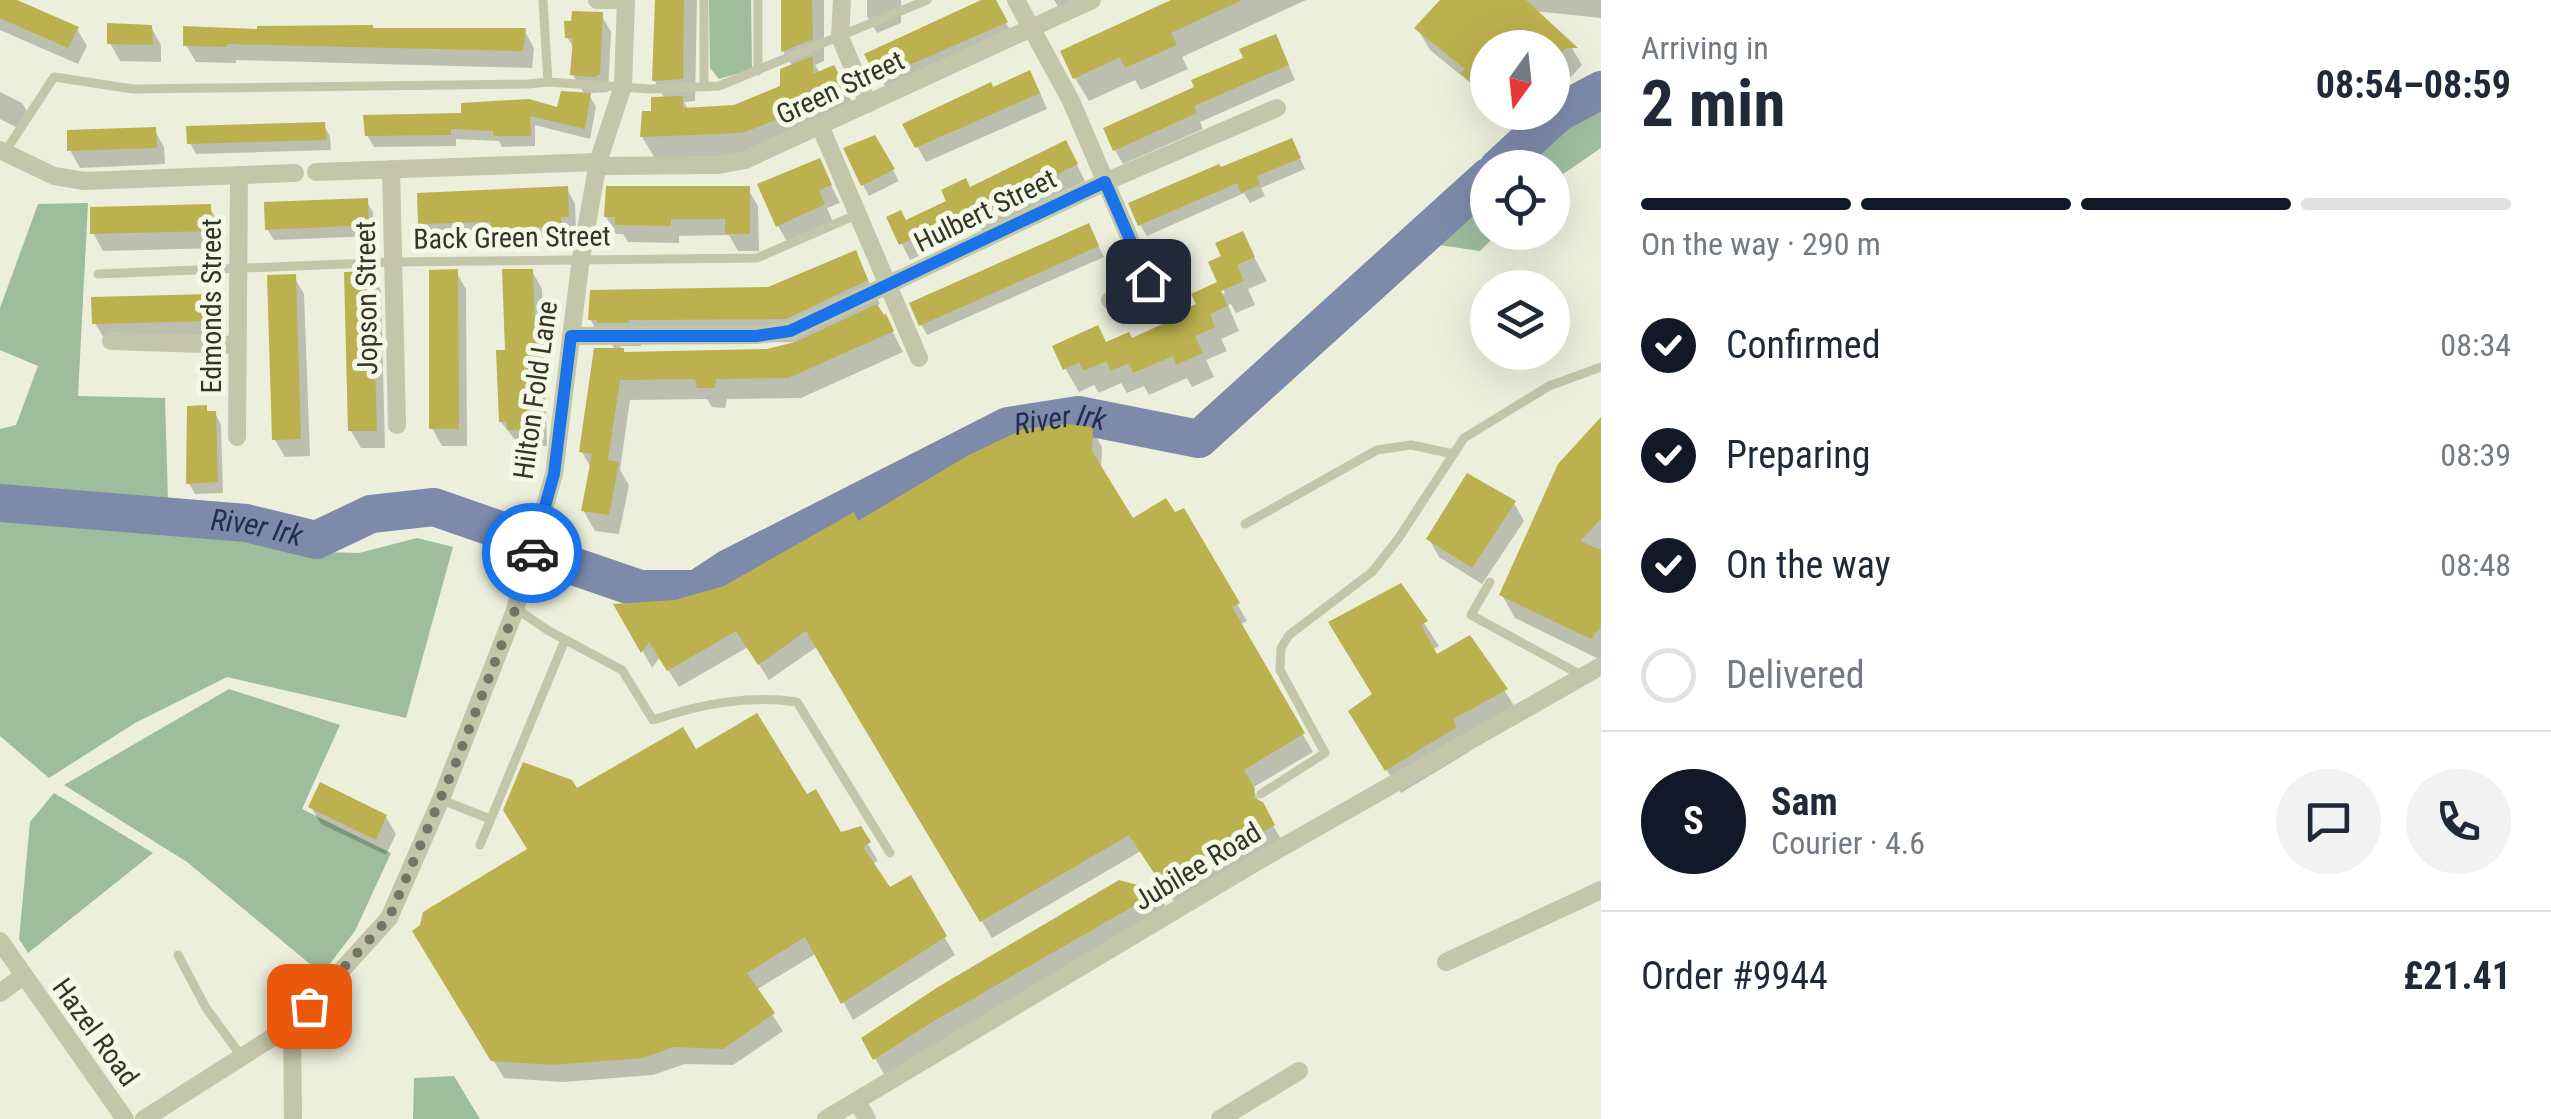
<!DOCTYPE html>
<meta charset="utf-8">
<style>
body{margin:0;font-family:"Roboto Condensed",sans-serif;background:#f2f2f3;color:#1f2937;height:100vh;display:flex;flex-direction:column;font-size:38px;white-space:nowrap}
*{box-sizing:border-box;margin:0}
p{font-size:32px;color:#747a83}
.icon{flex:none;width:55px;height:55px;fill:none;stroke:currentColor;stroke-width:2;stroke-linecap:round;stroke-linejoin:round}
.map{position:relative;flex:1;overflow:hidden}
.details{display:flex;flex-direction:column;background:#fff;width:950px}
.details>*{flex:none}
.needle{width:65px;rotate:195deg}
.fabs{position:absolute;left:1470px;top:30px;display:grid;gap:20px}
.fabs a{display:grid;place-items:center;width:100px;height:100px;border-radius:50%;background:#fff;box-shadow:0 10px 40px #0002;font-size:50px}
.pin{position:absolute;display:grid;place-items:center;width:85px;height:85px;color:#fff;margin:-42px;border-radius:20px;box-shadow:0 5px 15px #0006}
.courier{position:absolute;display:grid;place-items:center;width:100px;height:100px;margin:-50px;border:8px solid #1a73e8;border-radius:50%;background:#fff;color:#222;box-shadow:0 2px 12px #0007}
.summary em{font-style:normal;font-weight:700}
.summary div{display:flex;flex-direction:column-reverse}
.summary{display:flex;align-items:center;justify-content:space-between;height:170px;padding:0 40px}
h1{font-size:65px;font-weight:700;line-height:75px}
.bar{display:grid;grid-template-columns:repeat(4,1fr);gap:15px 10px;align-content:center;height:120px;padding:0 40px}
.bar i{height:12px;border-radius:8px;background:#e0e1e3}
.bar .current{background:#111827}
.bar p{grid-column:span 4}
.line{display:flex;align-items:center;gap:25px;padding:0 40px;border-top:2px solid #e0e1e3}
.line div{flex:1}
.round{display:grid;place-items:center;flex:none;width:105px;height:105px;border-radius:52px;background:#f2f2f3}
ol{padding:0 40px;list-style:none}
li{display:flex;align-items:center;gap:30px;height:110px}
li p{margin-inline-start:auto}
li .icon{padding:10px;border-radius:50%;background:#111827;color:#fff;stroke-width:4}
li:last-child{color:#747a83}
li i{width:55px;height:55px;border:5px solid #e0e1e3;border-radius:50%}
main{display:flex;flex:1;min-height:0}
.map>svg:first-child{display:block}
</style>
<main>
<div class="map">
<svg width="1601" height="1119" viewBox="0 0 1601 1119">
<rect width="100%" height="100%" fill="#ecefdc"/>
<path fill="#9dbd9d" d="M709,0H751L752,69L719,79L710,68Z
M1601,80V148L1553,181L1552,168L1512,167L1569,97Z
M1487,191L1488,232L1498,233L1480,251L1432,244Z
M88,203L78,396L165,398L168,501L0,488V429L16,425L38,366L0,350V308L38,204Z
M0,518L195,530L323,552L359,553L417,538L453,547L406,718L227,677L135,723L49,778L0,736Z
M229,689L340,725L302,809L391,853L355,931L322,974L187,862L64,785Z
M54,793L153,853L28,953L19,939L30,822Z
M454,1076L480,1119H413L414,1078Z"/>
<path fill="#0003" fill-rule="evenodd" d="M0,0H11L77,29L87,46L78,64L0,30Z
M657,0H697L695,101L684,102L689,111L735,107L783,88L793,67L783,51L784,0H824V61L815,65L820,73L833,68L860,116L756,156L656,160L642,137L653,113L665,99L654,80Z
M867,0H901V23L877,33L867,16Z
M987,0H993L1016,40L890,95L868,55Z
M1054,0H1095L1063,15Z
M1177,0H1306L1182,57L1188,69L1141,90L1135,80L1089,101L1075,78Z
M1444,0H1601V18L1534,11L1569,43L1582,65L1552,97V48H1488V106L1468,81L1430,50L1417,28Z
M601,15L611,32L608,92L588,93L596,107L590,139L535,125V146L502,147L499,141L456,139V146L374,147L367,135L559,110L585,95L573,75L575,50L567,37Z
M151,27L161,45V62L120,61L110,43Z
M524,30L534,48L532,68L236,60V63L196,62L186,45L373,31Z
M1283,52L1295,80L1200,122L1203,129L1123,164L1115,150Z
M1038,88L1047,109L926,162L905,125L992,90Z
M0,92L22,103L29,115L22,130L0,119Z
M1495,112H1538L1518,133Z
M323,124L330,136L331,150L196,154L190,143Z
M154,129L164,147L165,164L80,168L70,150Z
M874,138L899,181L869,196L863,185Z
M1297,152L1305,169L1261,188L1265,196L1250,203L1244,193L1147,236L1140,225L1220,170Z
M1074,159L1085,181L982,231L980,228L910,260L889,218L905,222L969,190Z
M819,162L840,203L827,208L833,222L788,243L778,226Z
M567,189L575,204L576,232H568L569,248H553L550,242L503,243L499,237L429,238L420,223Z
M748,189L758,206L759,251H738L729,235L679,236V243L628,242L623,234H616L606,217Z
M366,201L373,212L374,236L274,240L267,229Z
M209,206L219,224L220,248L103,251L93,233Z
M1242,234L1267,281L1248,289L1255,305L1236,313L1231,304L1228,305L1239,331L1221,339L1227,351L1206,360L1214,377L1192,387L1187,378L1149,395L1144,386L1127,393L1121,383L1099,393L1094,385L1079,392L1065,368L1106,345L1131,341L1225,293L1211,263L1225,258Z
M1094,237L1104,257L927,335L921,324Z
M855,253L880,304L876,306L885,317L903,352L801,398L727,399L725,408L712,407L707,399L630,400L620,470L629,485L619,534L595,531L583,510L592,470L582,452L616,351L611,343H604L590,319L769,290ZM799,342L767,351L625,354L620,346H641V343Z
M532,271L542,289L547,446H520L501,422L507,352Z
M456,272L466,289L467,446H442L432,428Z
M371,274L381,291L385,448H361L351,431Z
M294,277L304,294L310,456L285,457L275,440Z
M210,297L220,314V338L105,340L95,323Z
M205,408L209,413H215L221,425L223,493L195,494L189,483Z
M1601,421V660L1515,618L1502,595Z
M1092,430L1102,447L1101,470L1132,522L1183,511L1247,621L1239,625L1313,752L1252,788L1283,843L1177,906L1141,851L992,938L818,646L769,680L748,647L679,687L660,657L652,668L618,606L675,603L725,589L858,524Z
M1514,503L1524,521L1482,584L1439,557L1429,539Z
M1400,586L1439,646L1432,650L1437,658L1470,638L1519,713L1465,743L1469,752L1401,793L1365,735Z
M695,753L806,798L840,835L859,829L878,861L872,864L889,890L910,878L955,955L853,1020L817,953L756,990L783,1031L733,1065L685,1064L653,1075L563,1082L504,1078L416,932L530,850L577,792Z
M311,807L386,817L396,834L386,855L321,824Z
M1119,882L1158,893L1170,914L888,1081L864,1039Z"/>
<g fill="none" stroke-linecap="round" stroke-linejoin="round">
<g stroke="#7d8aaa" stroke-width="38">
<path d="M1498,168L1558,113L1601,90"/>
<path id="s1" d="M0,503L246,523L316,540L371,514L434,507L503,531"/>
<path id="s2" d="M573,566L640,589H697L729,568L1008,426L1078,415L1199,439L1488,177"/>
</g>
</g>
<path fill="#bbb14e" d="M0,0H17L79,27L68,48L0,18Z
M655,0H684L683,79L652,81Z
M781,0H812L813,39L781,52Z
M981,0H996L1008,22L877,79L864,54Z
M1171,0H1242L1171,33L1177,45L1125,68L1120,57L1073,79L1060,51Z
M1440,0H1526L1578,48H1566L1552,61V48H1488V98L1460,73L1465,69L1414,28Z
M572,11L603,12L600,74L595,77L570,75L573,38H565L564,21H571Z
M107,23L152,25L153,45L107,44Z
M373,25V28H526L523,51L227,44V47L183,46V26L257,29V26Z
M1276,34L1289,65L1194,106L1197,113L1113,151L1103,128L1194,87L1191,80L1243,58L1239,49Z
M813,56V74L834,65L849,92L742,133L640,137L642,111H651V97L683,96V108L734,105L780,86V69Z
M1030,70L1040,93L915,148L902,124L991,82L993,87Z
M561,91L591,93L585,129L530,116L531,136H493V131L451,129V135L365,136L363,115L461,113V103L529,99L557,107Z
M325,122L326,140L187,144L186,126Z
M156,127L157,148L67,151V130Z
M875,135L895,169L861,186L843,148Z
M1292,138L1301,158L1257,176L1260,185L1241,193L1237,183L1138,226L1128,203L1219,164L1221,167Z
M1066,140L1078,164L971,217L969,213L899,245L886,217L901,210L906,220L946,201L941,190L966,178L970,187Z
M820,158L832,185L819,190L825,204L776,227L757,184Z
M568,186L569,217H561V233L542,234V227L491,229V222L418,224L417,193Z
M606,186H750V234H725V219H671V226L615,225V217H604Z
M368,198L369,225L265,230L264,202Z
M211,204V231L90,234V207Z
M1089,223L1099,246L919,326L909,303Z
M1243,231L1255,257L1237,265L1244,281L1221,291L1208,262L1221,256L1215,243Z
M856,250L868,280L786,319L629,320L628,323H597V320H588L590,290L768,287Z
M458,269L459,429H429V270Z
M502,269H533L538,429L507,430V422H499L496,350H505Z
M372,271L377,431H348L344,272Z
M296,274L301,439L272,440L267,275Z
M1217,282L1228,306L1210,314L1215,327L1195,336L1203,353L1176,365L1173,356L1133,373L1129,363L1111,371L1106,361L1083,371L1079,362L1063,370L1052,346L1098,325L1106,342L1129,332L1132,338L1182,315L1180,311L1196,304L1191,294Z
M211,294L212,321L92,324L91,297Z
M877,304L884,315L886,314L894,331L788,378L716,379L715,388H697L695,379L620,380L608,460L619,462L609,515L581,511L592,454L579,452L594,348H624V352L767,349L795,342Z
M207,405V411H216L218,482L186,484L187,406Z
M1601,417V519L1580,541L1601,550V626L1591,639L1499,595L1558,464Z
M1065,424L1093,427L1092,451L1133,518L1166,498L1175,512L1184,508L1240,603L1232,607L1305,733L1244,770L1255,789L1254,798L1263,802L1275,825L1165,890L1129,835L980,922L806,631L758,665L736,631L667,671L649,642L641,653L613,604L675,600L724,586L854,512L858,521L967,456L1023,429Z
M1467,473L1516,501L1472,568L1426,539Z
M1401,583L1428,621L1421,625L1437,654L1470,635L1508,689L1453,719L1457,727L1385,771L1348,711L1372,694L1328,622Z
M757,713L807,794L816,789L841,832L861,826L871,842L863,847L890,887L911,875L947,936L841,1004L805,937L747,973L775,1013L723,1049L674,1047L643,1058L552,1065L491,1061L412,931L420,925L423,912L527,849L503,810L523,762L572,780L577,788L683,727L696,749Z
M320,782L387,815L376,840L308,807Z
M1119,880L1160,891L934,1021L873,1060L861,1038L938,987Z"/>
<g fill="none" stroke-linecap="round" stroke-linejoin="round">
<path stroke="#c3c6a9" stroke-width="9" d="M543,0L548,82
M704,0V87
M758,71V0
M5,152L54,77L133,89L528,84L548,82L650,89L719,86L927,0
M98,274L393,262L757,258L858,214
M1245,524L1377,450L1411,445L1454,454
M1490,582L1471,615L1581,675
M515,608L549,631L622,670L653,720C701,704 747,695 797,702L890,853
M1261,794L1325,753L1280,670L1281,648L1289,635L1372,572L1398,539L1464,438L1549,386L1601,367
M442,800L490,819
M480,845L565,640
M178,955L206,1008L242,1057"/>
<path stroke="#c3c6a9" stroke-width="18" d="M597,0H626
M842,0L840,37L868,104
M1016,0L1071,101L1148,281
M821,128L919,358
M0,150L54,176L84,181L295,173
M597,166L719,165L745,160L1092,0
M391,169L397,425
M316,172L598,162
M1110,300L1178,267
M571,336L756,335L790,331L1105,182L1277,108
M111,341L238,345
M237,437L239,175
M0,941L125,1119
M1446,962L1601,890
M0,993L23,976
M292,1025L293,1119
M857,1101L867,1119
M144,1119L292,1025L389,918L441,799L514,613L554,474L581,258L598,162L623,86L626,0
M826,1119L1258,861L1601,666
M1220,1119L1299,1071"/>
</g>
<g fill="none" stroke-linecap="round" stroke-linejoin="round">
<path stroke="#747567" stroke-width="10" stroke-dasharray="0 18" d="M309,1006L389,918L455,765L514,613L532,553"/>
<path stroke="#1a73e8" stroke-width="12" d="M532,553L554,474L571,336H756L790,331L1105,182L1148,281"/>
</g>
<g text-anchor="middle" stroke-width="10" stroke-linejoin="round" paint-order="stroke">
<g font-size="28" fill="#343428" stroke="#f4f8e7">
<text transform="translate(840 87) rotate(-25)" y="10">Green Street</text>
<text transform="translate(985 210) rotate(-26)" y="10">Hulbert Street</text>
<text transform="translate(512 237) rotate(-1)" y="10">Back Green Street</text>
<text transform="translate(366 298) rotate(-91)" y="10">Jopson Street</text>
<text transform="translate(211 306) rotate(-90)" y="10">Edmonds Street</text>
<text transform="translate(535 390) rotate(-82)" y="10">Hilton Fold Lane</text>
<text transform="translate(1197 866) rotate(-31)" y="10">Jubilee Road</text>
<text transform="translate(96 1032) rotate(54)" y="10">Hazel Road</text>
</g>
<g font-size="30" font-style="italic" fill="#212e52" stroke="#f4f8e7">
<text dy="10" stroke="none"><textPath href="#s2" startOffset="532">River Irk</textPath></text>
<text dy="10" stroke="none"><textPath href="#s1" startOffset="258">River Irk</textPath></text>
</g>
</g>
</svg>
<div class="fabs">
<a><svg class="needle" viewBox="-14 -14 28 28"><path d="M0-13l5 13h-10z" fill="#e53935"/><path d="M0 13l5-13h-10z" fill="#747a83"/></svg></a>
<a><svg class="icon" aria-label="locate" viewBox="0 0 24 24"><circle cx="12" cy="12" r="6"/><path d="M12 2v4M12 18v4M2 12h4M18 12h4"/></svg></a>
<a><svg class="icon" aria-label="layers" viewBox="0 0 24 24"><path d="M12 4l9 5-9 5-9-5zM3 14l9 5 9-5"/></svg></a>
</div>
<div class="pin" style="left:309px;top:1006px;background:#ea580c"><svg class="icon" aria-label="bag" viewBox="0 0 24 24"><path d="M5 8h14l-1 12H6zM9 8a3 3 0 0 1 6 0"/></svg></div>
<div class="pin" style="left:1148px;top:281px;background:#1f2937"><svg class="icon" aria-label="home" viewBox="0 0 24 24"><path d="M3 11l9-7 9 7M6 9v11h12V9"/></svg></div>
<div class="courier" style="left:532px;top:553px"><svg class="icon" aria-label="car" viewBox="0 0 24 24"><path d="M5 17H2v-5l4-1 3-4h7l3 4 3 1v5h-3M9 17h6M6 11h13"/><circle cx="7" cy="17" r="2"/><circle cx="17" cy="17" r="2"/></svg></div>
</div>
<section class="details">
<div class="summary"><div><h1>2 min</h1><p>Arriving in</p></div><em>08:54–08:59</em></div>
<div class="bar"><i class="current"></i><i class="current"></i><i class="current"></i><i></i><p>On the way · 290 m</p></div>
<ol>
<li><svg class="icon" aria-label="check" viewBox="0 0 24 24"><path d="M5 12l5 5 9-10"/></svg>Confirmed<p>08:34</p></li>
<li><svg class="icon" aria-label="check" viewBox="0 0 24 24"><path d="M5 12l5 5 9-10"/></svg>Preparing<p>08:39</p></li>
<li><svg class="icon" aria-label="check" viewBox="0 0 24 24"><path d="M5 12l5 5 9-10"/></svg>On the way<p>08:48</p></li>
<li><i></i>Delivered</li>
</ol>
<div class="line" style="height:180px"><b class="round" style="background:#111827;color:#fff">S</b><div><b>Sam</b><p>Courier · 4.6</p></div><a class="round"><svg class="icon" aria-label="chat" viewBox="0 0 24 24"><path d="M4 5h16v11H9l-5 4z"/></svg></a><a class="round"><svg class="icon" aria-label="phone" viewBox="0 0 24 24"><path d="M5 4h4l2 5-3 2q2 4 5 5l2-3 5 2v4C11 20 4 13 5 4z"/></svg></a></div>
<div class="line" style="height:130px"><div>Order #9944</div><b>£21.41</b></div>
</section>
</main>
